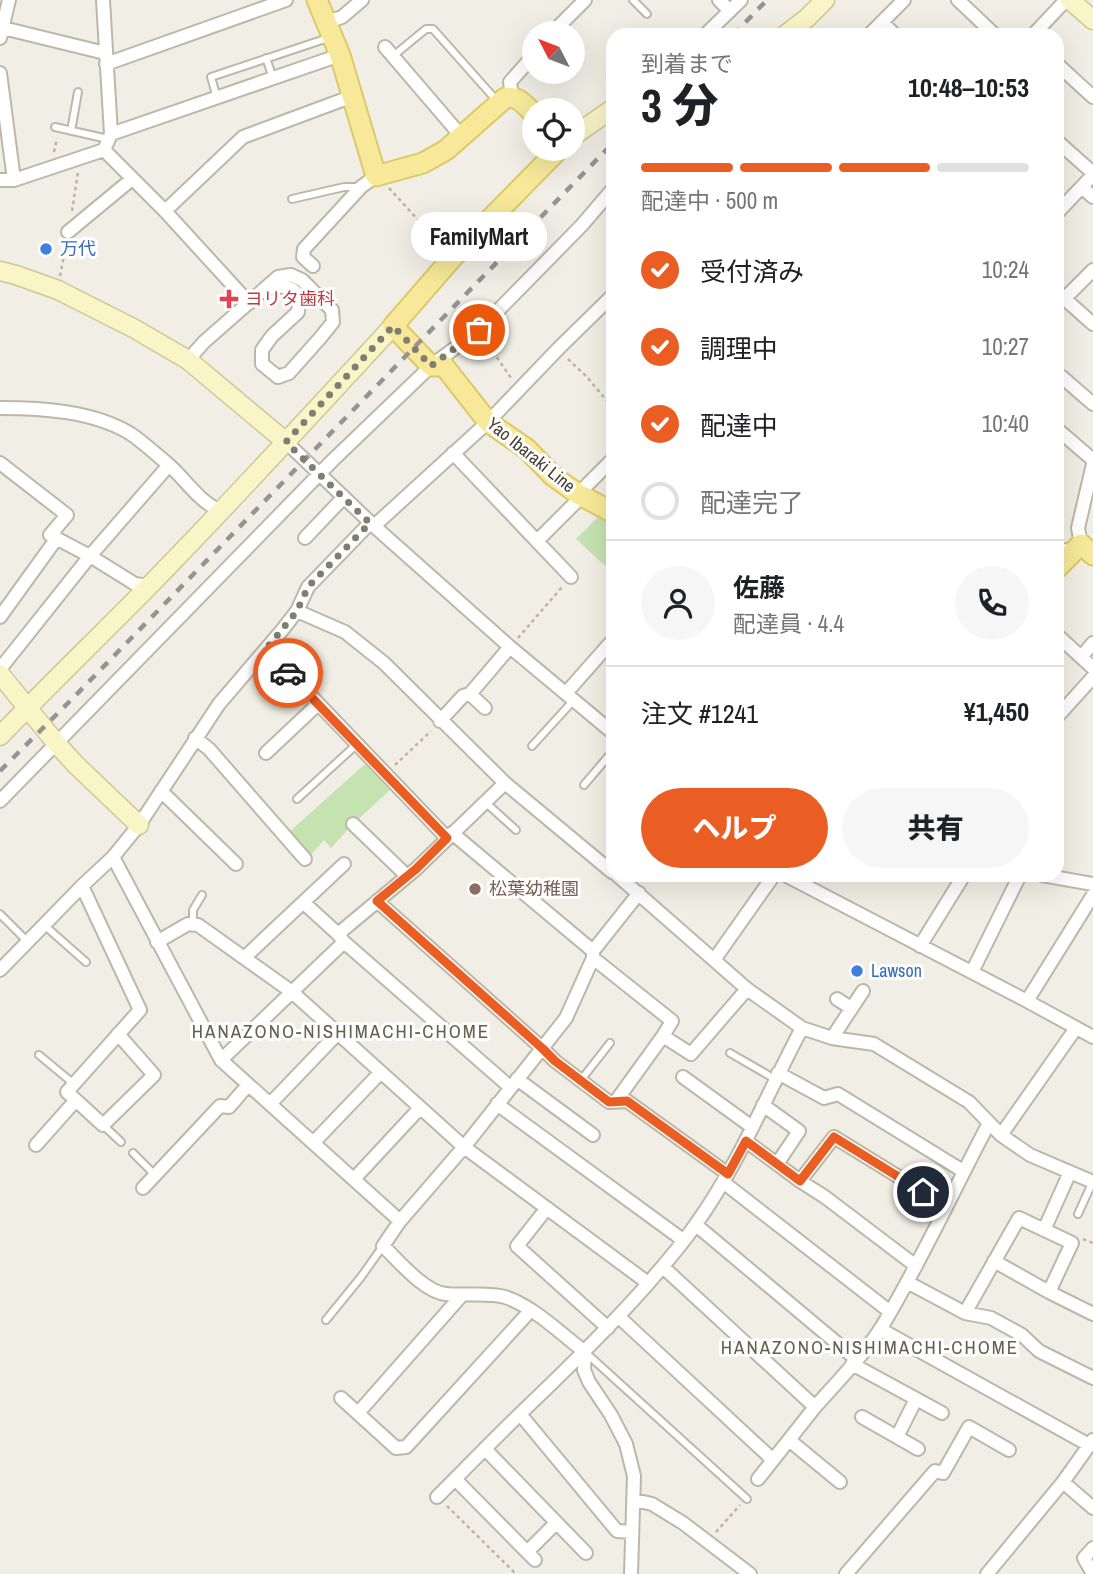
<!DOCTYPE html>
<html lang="ja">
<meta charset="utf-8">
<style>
body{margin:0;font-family:"Archivo Narrow","Noto Sans JP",sans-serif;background:#f6f6f6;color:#202124;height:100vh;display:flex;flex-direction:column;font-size:26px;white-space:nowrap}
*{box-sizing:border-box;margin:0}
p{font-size:23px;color:#757577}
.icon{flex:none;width:38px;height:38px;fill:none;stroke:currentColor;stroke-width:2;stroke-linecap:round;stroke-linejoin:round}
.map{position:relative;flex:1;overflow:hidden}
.side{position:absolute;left:606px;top:28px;width:458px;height:854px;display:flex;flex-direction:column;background:#fff;border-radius:21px;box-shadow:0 7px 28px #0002}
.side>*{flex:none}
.needle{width:46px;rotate:312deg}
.controls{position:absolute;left:522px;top:21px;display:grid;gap:14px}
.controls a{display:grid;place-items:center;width:63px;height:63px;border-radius:50%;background:#fff;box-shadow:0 7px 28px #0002;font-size:35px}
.pin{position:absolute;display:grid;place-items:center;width:60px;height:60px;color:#fff;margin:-30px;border:4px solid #fff;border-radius:50%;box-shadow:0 2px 7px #0007}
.courier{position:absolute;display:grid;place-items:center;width:70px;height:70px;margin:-35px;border:5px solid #ea5d23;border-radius:50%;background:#fff;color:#222;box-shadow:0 2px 9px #0007}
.bubble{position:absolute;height:49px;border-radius:24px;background:#fff;box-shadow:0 7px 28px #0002;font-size:23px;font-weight:800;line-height:49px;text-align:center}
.head em{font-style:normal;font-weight:800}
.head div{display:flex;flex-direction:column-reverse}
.head{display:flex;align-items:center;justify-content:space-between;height:119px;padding:0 35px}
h1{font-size:46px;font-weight:800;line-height:52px}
.bar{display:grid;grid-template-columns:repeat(4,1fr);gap:10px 7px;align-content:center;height:84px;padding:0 35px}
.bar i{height:9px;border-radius:5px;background:#e0e0e0}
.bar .active{background:#ea5d23}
.bar p{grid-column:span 4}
.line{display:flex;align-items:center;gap:18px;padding:0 35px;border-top:2px solid #e0e0e0}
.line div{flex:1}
.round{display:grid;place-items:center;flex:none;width:74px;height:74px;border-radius:37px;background:#f6f6f6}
ol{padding:0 35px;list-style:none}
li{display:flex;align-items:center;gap:21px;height:77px}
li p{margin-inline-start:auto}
li .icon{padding:7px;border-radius:50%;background:#ea5d23;color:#fff;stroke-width:4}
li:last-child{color:#757577}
li i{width:38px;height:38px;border:4px solid #e0e0e0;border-radius:50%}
.primary-button{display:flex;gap:14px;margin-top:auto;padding:14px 35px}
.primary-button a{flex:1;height:80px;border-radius:42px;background:#ea5d23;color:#fff;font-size:28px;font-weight:800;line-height:80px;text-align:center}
.primary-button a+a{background:#f6f6f6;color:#202124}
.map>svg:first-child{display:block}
</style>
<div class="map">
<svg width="1093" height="1574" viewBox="0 0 1093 1574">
<rect width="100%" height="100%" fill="#f1efe5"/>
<path fill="#c5e3b0" d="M602,513L612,518V572L576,539Z
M365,764L390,790L353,824L331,848L324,840L309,857L288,833Z"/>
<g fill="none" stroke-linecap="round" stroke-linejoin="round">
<defs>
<path id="lane" d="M633,0L647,14
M393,56L426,29H433L497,101
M266,58L273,78
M217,98L211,77L331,37
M55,127L108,139
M71,131L78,92
M292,199L344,187H358
M532,746L573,701
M584,785L612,752
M297,799L356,745
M485,802L516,830
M0,914L28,942
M193,924V910L202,895
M44,925L86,962
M730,1053L775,1079
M39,1055L74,1084
M581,1080L610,1043
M103,1125L121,1142
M133,1153L155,1175
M1078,1214L1093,1181
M326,1320L361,1277L383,1246
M585,1352L747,1499"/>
<path id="street" d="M719,0L730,11
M958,0L995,35
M327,22L342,17L362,0
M882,22L895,35
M3,28L105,53
M552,33L585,0
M705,35L741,0
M869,35L904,0
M1033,35L1066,0
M0,38L9,0
M385,47L462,137
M106,64L286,0
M1057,64L1093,97
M0,73L14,180
M512,96L510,82L534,55
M111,134L340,55
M1057,141L1093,173
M104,150L165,211L249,303
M0,180H14L104,150L111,134L103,0
M1082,187L1093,197
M165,211L243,137L353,96
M1057,213L1093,175
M68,232L132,179
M313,266L303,257L304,249L361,187L376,176
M1057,292L1093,324
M1057,301L1064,299L1093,270
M188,360L204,342L278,277L291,275L302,280L332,310L333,322L321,337L289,373L278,377L262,364V350L272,336L298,312C298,308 300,304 299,300C296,283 276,286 264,289
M1062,377L1093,404
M0,408C42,408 94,411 131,434C144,443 157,455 169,465C186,480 199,502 221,511
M1057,429L1093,460
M286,442L374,526L510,647L612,732
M453,453L571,577
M0,463L67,515L50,535L90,556L135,584L149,586
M578,494L612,460
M374,526L488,422L558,349L612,296
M305,538L344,497
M537,541L582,496
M1081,544L1078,528L1093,464
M1057,550L1075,551
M297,611L345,632L384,663L505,783L612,872
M0,617L57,538
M1057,635L1093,668
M266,649L447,838
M1081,657L1093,643
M0,669L90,556L169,465
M566,693L612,641
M470,694L510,647
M1057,717L1093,677
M440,721L463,696L470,694L485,708
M195,738L209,749L305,859
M266,753L318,704
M505,783L416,869L338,934L344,942L510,1087
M161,791L236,864
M0,801L333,460L431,366L479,330L582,225L612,190
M353,824L407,876
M452,833L593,951
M113,857L221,1060L400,1221
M617,875L747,989L802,1028L832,1038L874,1044L969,1102L1001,1135L1030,1155L1093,1182
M785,875L1027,1001L1093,1037
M1042,875L1093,884
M82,886L140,1010L74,1084L67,1092L103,1125L154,1075L118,1034
M377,901L543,1049L555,1061L609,1102L627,1101L728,1174
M304,903L338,934
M157,942L188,924L198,925L292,992L464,1147L648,1283
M920,946L964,875
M244,958L344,864
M593,958L672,1021L663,1036
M714,960L774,875
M0,970L82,886L113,857L139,825L219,704L283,629L297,611L308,587L370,523
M972,972L1020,875
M837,999L851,1008
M1027,1001L1093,895
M832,1038L863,991
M221,1060L344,942
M778,1073L824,1098L838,1094L963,1171
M683,1077L752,1127
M517,1079L593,1135
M616,1101L663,1036L691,1054L747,989
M270,1104L338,1033
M497,1104L683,1240
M763,1105L799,1131L777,1164
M1001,1135L1076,1028
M746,1141L800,1181L825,1197L916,1266
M313,1143L381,1072
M36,1145L76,1100
M354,1179L420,1108
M800,1181L834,1137L946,1206
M723,1182L889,1311
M143,1188L220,1106L229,1107L248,1085
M547,1208L517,1246L608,1328
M696,1225L856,1359
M1044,1230L1070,1172
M994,1261L1049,1292L1093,1314
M663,1267L815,1407C837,1382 863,1356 881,1328C921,1262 953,1191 989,1123
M907,1282L965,1313L991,1318L1022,1335L1039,1351L1093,1378
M965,1313L1019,1218L1072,1243L1049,1292
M619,1317L773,1460
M880,1329L1089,1445
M585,1352C561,1334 533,1306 505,1297C490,1292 463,1296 446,1294C424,1292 399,1261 383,1246L400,1221L464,1147L566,1018L593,958V951L639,893
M585,1352L584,1370L589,1382L611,1415L626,1444L634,1476L631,1574
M852,1364L942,1413
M341,1398L396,1448L406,1447L531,1310
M358,1413L462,1295
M520,1414L617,1531L632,1532
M862,1417L918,1449
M897,1437L916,1399
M789,1440L840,1482
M485,1449L586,1553
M455,1479L535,1560
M758,1479L815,1407
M1063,1482L1093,1508
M437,1497C466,1468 494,1439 523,1411C566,1370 607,1330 646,1286C663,1266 681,1246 696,1224C739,1164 767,1094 802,1028
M634,1500L652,1504L683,1523L750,1574
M527,1552L556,1523
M846,1574L935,1471L943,1473L969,1427L1009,1450
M987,1574L1063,1482L1093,1440
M1093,1574L1084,1558L1093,1548"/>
<path id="secondary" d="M1070,0L1093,20
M785,35L807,18L825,0
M572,137L612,109
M0,271L16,275L58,290L135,329L188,360L286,442
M0,674L56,743L76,765L139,825
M0,736C49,685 100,636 150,585C232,501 313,413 393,326"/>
<path id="primary" d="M317,0L340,55L376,176L423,163L446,150L505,98C518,95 525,105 534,114
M559,149L453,257L393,326L431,366H444L488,422L527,449L553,476L578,494L612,512
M1057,568L1081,544L1093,555"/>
</defs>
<use href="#lane" stroke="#bcb8a9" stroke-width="10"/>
<use href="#street" stroke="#bcb8a9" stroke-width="16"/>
<use href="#secondary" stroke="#cec797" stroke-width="21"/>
<use href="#primary" stroke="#dbc96a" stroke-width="23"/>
<path stroke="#bdb59b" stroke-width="2.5" stroke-dasharray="3.5 3.5" stroke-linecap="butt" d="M54,152L57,138
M389,188L441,245
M72,211L78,172
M60,276L66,245
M485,340L511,378
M568,359L587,377L612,407
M518,638L562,587
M395,765L431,731
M1083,1239L1093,1243
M447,1506L516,1574
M716,1532L740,1505"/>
<use href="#lane" stroke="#fff" stroke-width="6"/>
<use href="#street" stroke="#fff" stroke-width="12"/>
<use href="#secondary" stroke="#faf5c6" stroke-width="18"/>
<use href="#primary" stroke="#f7e999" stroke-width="19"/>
<path stroke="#949494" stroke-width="4.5" stroke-dasharray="9 9" stroke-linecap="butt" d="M733,35L767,0
M0,771L73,698L612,144"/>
</g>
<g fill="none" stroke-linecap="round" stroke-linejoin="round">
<path stroke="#807d73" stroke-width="7" stroke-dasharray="0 12.6" d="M288,673L266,649L297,611L308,587L370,523L286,442L393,326L431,366L479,330"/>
<path stroke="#ea5d23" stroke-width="9" d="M288,673L447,838L416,869L377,901L543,1049L555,1061L609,1102L627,1101L728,1174L746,1141L800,1181L834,1137L923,1192"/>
</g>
<g fill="#3f7fe0" stroke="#fff" stroke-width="2.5">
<circle cx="46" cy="249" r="7"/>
<circle cx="857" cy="971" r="7"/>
</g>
<path fill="#e0444e" stroke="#fff" stroke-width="2.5" d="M225.5 288.5h7v7h7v7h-7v7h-7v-7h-7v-7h7z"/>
<circle fill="#8d6e63" stroke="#fff" stroke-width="2.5" cx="475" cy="889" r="7"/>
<g text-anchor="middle" stroke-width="6" stroke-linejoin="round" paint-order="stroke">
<g font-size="18" fill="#366cbe" stroke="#fff" text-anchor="start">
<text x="60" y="255">万代</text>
<text x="871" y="977">Lawson</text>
</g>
<g font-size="18" fill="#be3a42" stroke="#fff" text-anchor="start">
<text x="245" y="305">ヨリタ歯科</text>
</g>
<g font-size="18" fill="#434035" stroke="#fff">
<text transform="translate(531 455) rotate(39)" y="6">Yao Ibaraki Line</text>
</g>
<g font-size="18" fill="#785e54" stroke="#fff" text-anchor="start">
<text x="489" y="895">松葉幼稚園</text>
</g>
<g font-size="19" letter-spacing="2" fill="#655f4d" stroke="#fff">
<text x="341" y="1038">HANAZONO-NISHIMACHI-CHOME</text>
<text x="870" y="1354">HANAZONO-NISHIMACHI-CHOME</text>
</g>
</g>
</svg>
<div class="controls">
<a><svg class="needle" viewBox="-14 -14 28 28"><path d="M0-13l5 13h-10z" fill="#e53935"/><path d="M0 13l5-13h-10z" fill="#757577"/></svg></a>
<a><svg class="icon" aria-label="locate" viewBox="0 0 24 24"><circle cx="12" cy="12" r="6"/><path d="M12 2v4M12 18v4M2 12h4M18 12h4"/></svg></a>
</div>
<div class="pin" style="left:479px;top:330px;background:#ea580c"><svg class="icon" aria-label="bag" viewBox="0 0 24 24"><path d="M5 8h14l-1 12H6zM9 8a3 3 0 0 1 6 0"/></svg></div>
<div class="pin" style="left:923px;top:1192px;background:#1f2937"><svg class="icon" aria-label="home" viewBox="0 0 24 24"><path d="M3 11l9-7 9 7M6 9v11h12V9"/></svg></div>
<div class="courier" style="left:288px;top:673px"><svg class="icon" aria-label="car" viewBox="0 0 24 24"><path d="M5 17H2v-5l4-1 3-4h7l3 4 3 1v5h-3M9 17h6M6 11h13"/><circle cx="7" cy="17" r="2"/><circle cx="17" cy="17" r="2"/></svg></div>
<div class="bubble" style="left:411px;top:212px;width:136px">FamilyMart</div>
<section class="side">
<div class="head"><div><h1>3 分</h1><p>到着まで</p></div><em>10:48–10:53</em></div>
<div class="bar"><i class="active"></i><i class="active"></i><i class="active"></i><i></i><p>配達中 · 500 m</p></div>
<ol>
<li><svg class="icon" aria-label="check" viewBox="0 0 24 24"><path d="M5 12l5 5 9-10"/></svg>受付済み<p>10:24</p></li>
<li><svg class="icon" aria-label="check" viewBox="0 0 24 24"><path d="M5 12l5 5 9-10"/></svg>調理中<p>10:27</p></li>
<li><svg class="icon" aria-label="check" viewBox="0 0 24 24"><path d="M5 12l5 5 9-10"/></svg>配達中<p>10:40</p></li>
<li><i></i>配達完了</li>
</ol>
<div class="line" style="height:126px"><a class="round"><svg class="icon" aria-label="person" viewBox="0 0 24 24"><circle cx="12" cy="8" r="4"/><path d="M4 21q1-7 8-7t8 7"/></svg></a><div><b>佐藤</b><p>配達員 · 4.4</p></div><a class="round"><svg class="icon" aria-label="phone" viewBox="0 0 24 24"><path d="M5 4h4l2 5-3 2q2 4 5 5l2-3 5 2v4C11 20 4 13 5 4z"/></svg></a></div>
<div class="line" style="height:91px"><div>注文 #1241</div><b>¥1,450</b></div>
<div class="primary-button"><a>ヘルプ</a><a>共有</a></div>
</section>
</div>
